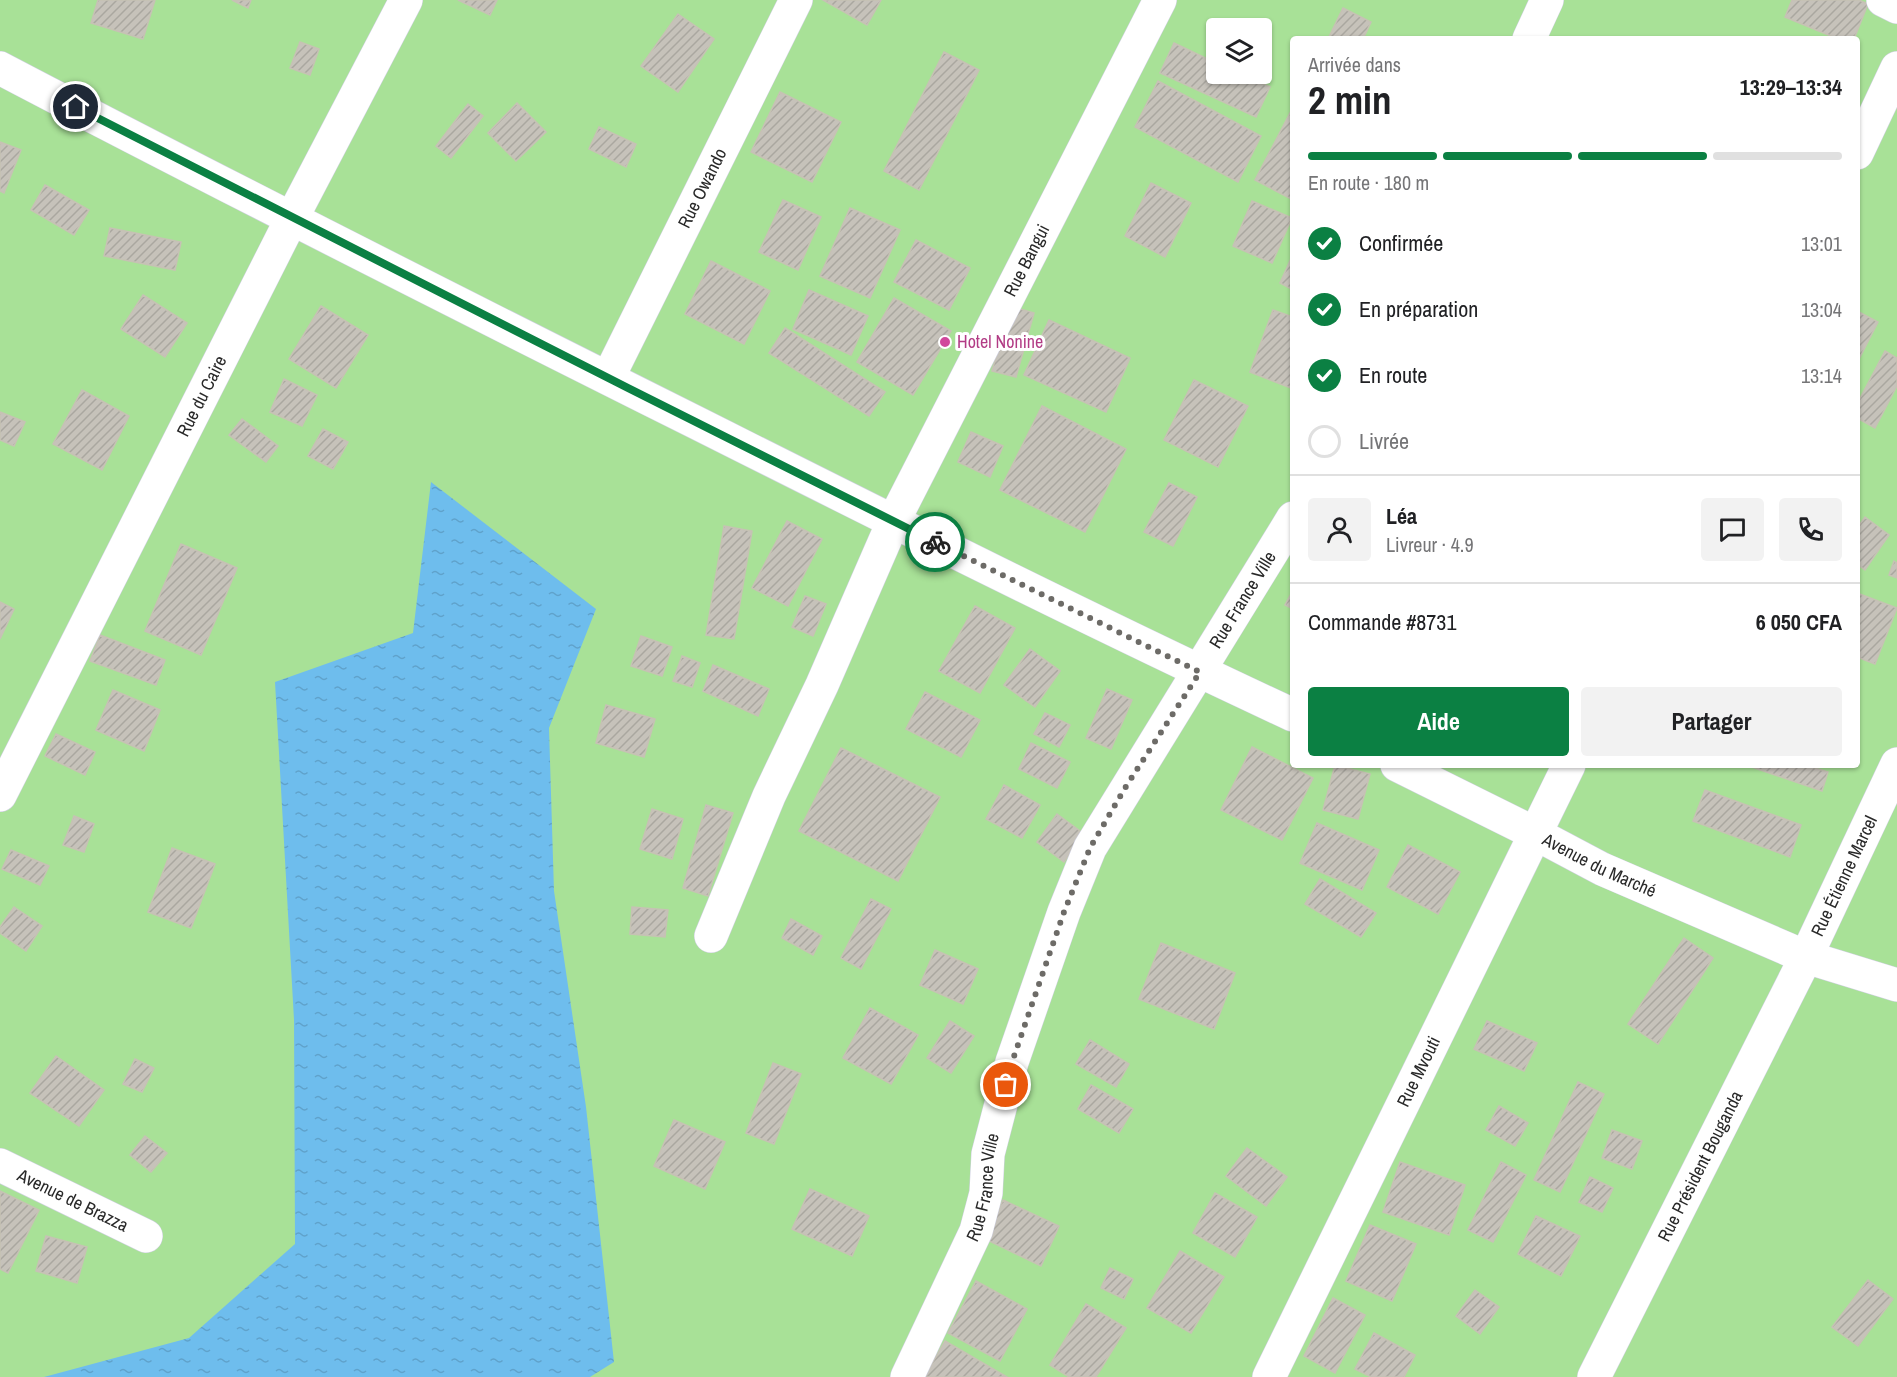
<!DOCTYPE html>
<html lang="fr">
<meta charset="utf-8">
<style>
body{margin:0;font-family:"Archivo Narrow",sans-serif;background:#f2f2f2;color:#202124;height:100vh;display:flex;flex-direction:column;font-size:22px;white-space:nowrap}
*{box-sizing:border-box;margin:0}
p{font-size:20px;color:#757577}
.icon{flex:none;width:33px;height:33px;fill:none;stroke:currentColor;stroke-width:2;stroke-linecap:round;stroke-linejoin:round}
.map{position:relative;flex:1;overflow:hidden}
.details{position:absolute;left:1290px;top:36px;width:570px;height:732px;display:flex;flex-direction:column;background:#fff;border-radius:6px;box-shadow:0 2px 4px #0004}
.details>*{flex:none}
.buttons{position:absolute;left:1206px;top:18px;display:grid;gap:12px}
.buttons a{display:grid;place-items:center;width:66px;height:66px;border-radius:6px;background:#fff;box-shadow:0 2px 4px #0004;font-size:30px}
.pin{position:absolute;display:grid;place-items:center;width:51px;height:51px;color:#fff;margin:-26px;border:3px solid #fff;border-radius:50%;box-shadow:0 2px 6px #0007}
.courier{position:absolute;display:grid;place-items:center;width:60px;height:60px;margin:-30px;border:4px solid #0b8043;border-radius:50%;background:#fff;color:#222;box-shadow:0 2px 8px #0007}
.overview em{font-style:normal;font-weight:800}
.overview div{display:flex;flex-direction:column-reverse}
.overview{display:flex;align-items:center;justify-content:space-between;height:102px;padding:0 18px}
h1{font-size:39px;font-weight:800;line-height:45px}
.bar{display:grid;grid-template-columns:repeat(4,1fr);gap:9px 6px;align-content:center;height:72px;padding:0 18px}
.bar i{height:8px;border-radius:4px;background:#e0e0e0}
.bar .on{background:#0b8043}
.bar p{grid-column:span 4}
.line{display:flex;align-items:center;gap:15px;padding:0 18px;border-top:2px solid #e0e0e0}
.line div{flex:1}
.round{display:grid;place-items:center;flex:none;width:63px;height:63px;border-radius:6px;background:#f2f2f2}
ol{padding:0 18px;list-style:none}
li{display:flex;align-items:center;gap:18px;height:66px}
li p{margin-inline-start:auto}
li .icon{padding:6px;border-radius:50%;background:#0b8043;color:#fff;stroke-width:4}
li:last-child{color:#757577}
li i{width:33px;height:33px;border:3px solid #e0e0e0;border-radius:50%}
.button{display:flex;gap:12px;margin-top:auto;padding:12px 18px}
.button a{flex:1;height:69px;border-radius:6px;background:#0b8043;color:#fff;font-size:24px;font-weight:800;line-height:69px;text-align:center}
.button a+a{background:#f2f2f2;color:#202124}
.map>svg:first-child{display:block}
</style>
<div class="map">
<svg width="1897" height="1377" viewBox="0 0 1897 1377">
<defs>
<pattern id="water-ripples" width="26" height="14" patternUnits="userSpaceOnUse" patternTransform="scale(1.5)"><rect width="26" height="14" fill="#6ebded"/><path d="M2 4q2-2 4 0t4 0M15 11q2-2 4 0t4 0" fill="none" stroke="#5fa2cb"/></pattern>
<pattern id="building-hatch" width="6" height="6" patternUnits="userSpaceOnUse" patternTransform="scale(1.5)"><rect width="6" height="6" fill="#c6c2ba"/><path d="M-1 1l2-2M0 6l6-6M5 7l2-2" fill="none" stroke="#aaa7a0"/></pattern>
</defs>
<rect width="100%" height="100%" fill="#ebe6da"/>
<path fill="#a8e197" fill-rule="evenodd" d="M0,0H1897V1377H0ZM1216,28H1262V74H1216ZM1293,39H1857V765H1293Z"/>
<path fill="url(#water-ripples)" d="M431,482L596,609L549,728L554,891L586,1107L614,1362L590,1377H44L189,1338L295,1244L294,1020L275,682L413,633Z"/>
<path fill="url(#building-hatch)" stroke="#c6c2b4" stroke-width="1.5" d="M98,0H155L143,39L91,23Z
M232,0H251L248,8Z
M458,0H497L490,15Z
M823,0H881L867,25Z
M1792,0H1859L1868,4L1854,39H1838L1785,17Z
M1343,8L1371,22L1363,39H1328Z
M678,14L714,39L678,92L641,66Z
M300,42L319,49L310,75L290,68Z
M1174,43L1216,63V74H1240L1270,87L1256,117L1160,73Z
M944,52L979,70L919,190L884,171Z
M1158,81L1261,136L1238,182L1135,127Z
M780,92L841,122L812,182L751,152Z
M517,103L546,132L516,161L488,133Z
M468,104L483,116L451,158L436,146Z
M1290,113L1293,114V200L1255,180Z
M599,127L636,144L626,167L589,149Z
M0,142L21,150L4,193L0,191Z
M1151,183L1191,203L1165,257L1125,236Z
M45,185L89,210L74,235L31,210Z
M783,200L821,217L798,270L759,252Z
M1252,201L1292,218L1272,263L1233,246Z
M850,208L900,230L870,298L820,276Z
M110,228L181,242L175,270L104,256Z
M916,240L970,268L949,310L894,282Z
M1293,254V290L1280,283Z
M711,261L770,291L744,344L685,314Z
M809,290L868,316L851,355L793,329Z
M143,295L187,323L165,357L121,329Z
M894,298L951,331L913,395L857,362Z
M321,306L368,335L336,388L289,359Z
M1010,306L1034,313L1016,377L992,371Z
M1273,310L1293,317V389L1250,372Z
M1857,311L1878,322L1857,363Z
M1049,320L1130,358L1106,412L1024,375Z
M785,328L885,392L869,416L769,353Z
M1885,351L1897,358V386L1875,428L1857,418V404Z
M284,379L317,395L302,426L270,412Z
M1194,380L1248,406L1218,467L1164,440Z
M82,390L129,416L102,470L53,444Z
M1042,406L1126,449L1085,532L1000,490Z
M0,412L25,422L14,446L0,440Z
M242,419L278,446L266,462L229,435Z
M323,429L348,442L333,469L308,456Z
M971,432L1003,446L990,477L958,462Z
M1169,483L1197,497L1173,546L1144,532Z
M1865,517L1889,535L1865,570L1857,564V528Z
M787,521L822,539L788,606L752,588Z
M724,526L752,531L734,639L706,635Z
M181,544L237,568L201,655L145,631Z
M1894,561L1897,563V578L1889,575Z
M1293,590V609L1285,605Z
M1857,593L1897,608L1875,664L1857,657Z
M805,596L826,604L813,636L792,627Z
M0,602L14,609L0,639Z
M975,606L1015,628L980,693L939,671Z
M100,635L165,660L156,685L90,661Z
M641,636L672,647L662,676L631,666Z
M1030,649L1060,671L1035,707L1004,685Z
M682,656L700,663L692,687L673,681Z
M713,665L769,689L758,716L703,691Z
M1107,689L1132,700L1111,749L1086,738Z
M113,690L160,710L144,751L96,730Z
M925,692L980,720L961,757L906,729Z
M606,705L655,719L644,757L596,743Z
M1045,713L1070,725L1059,747L1034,734Z
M56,734L95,752L85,775L45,756Z
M1031,743L1070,762L1057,788L1019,769Z
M1252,747L1313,778L1282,840L1221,810Z
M841,748L940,797L898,881L799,831Z
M1335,765L1370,774L1358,819L1323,810Z
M1746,765H1806L1828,772L1822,791Z
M1004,785L1040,805L1022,838L986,819Z
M1705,790L1801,825L1790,857L1693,821Z
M706,805L733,813L708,896L683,888Z
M652,809L683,819L672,859L640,849Z
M1057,814L1084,834L1064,862L1037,842Z
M74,816L94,824L84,852L63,845Z
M1317,823L1379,850L1362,890L1300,863Z
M1408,845L1460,872L1438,914L1387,887Z
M172,848L215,864L191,928L148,912Z
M11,850L49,866L40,885L2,869Z
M1320,879L1376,913L1361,937L1305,904Z
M871,899L891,909L861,969L841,958Z
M14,907L42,926L26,951L0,933V927Z
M632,907L668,910L665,937L630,934Z
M791,919L822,936L813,955L782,938Z
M1684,938L1713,958L1658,1044L1628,1024Z
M1161,943L1235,973L1214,1029L1139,999Z
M935,950L978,969L963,1004L920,985Z
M870,1008L918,1035L891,1084L843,1058Z
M950,1021L974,1036L951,1073L927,1058Z
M1487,1021L1537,1043L1524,1071L1474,1049Z
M1090,1040L1129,1064L1116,1087L1076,1064Z
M56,1056L104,1090L79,1126L30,1093Z
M135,1059L154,1068L142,1092L123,1084Z
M773,1063L801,1074L774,1144L746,1133Z
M1578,1082L1604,1094L1560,1192L1534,1180Z
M1091,1085L1133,1109L1119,1133L1078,1109Z
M1499,1106L1528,1123L1515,1146L1486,1130Z
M674,1120L725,1142L705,1189L654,1166Z
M1612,1130L1642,1141L1632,1169L1602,1158Z
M145,1136L167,1153L151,1172L130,1155Z
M1247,1148L1287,1177L1266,1206L1226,1176Z
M1400,1162L1465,1185L1449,1235L1383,1212Z
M1501,1162L1526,1175L1493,1242L1468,1230Z
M1590,1177L1613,1188L1602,1212L1579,1202Z
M810,1189L869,1216L852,1256L792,1229Z
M0,1191L39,1210L8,1273L0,1269Z
M1215,1193L1257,1217L1235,1257L1193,1233Z
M1003,1200L1059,1226L1041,1266L985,1239Z
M1536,1216L1580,1236L1561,1276L1518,1254Z
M1370,1225L1416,1244L1392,1301L1346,1281Z
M46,1236L87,1247L77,1283L36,1271Z
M1180,1251L1224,1277L1191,1333L1147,1308Z
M1110,1268L1133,1279L1124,1299L1101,1288Z
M1868,1280L1893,1299L1858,1346L1832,1327Z
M976,1281L1027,1309L1000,1361L948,1333Z
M1475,1290L1499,1307L1480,1334L1456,1316Z
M1333,1298L1365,1315L1335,1373L1304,1356Z
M1086,1304L1126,1328L1096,1377H1069L1050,1365Z
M1374,1333L1415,1355L1404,1377H1371L1355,1369Z
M945,1341L1007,1377H924Z"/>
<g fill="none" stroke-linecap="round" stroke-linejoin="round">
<defs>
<g id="minor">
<path d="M1529,39L1547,0"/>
<path d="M0,68C229,188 461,305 693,421C892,521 1091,621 1293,715"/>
<path d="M1857,153L1897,68"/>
<path id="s1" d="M608,378L796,0"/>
<path id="s2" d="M1397,765L1536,834L1602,869L1806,957"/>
<path id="s3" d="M0,795L292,218L406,0"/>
<path id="s4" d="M711,936L769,796L822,685L893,522L1160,0"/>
<path id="s5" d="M0,1165L146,1236"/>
<path id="s6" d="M907,1377L976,1231L986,1193L988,1154L1012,1062L1064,912L1090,848L1293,518"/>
<path id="s7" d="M1269,1377L1569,765"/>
</g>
<g id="tertiary">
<path d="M1883,0L1897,7"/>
<path d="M1806,957L1897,985"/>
<path id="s8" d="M1594,1377L1806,957L1897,764"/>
</g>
</defs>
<use href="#minor" stroke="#d0d1e2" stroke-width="34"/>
<use href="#tertiary" stroke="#d0d1e2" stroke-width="34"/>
<use href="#minor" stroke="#fff" stroke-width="33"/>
<use href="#tertiary" stroke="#fff" stroke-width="33"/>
</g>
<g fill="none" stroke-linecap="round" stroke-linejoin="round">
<path stroke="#6d6b67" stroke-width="6" stroke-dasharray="0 10.8" d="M935,542L1200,672L1125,788L1090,848L1064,912L1012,1062L1006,1085"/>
<path stroke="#0b8043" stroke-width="8" d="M76,107L628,388L935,542"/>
</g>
<circle fill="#d1479c" stroke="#fff" stroke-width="2" cx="945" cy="342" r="6"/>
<g text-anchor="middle" stroke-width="6" stroke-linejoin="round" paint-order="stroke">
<g font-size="18" fill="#292929" stroke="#fff">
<text dy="6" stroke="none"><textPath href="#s1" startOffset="212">Rue Owando</textPath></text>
<text dy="6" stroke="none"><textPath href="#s4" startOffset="746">Rue Bangui</textPath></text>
<text dy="6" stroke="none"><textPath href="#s3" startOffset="447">Rue du Caire</textPath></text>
<text dy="6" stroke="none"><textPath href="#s6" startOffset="854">Rue France Ville</textPath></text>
<text dy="6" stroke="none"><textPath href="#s2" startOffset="226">Avenue du Marché</textPath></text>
<text dy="6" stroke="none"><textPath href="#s8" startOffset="560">Rue Étienne Marcel</textPath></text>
<text dy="6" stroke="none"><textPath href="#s7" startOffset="340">Rue Mvouti</textPath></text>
<text dy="6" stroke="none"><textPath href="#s8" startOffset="236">Rue Président Bouganda</textPath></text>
<text dy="6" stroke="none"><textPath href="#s6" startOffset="206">Rue France Ville</textPath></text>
<text dy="6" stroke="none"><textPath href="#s5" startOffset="81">Avenue de Brazza</textPath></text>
</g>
<g font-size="18" fill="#b23c85" stroke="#fff" text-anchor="start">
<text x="957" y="348">Hotel Nonine</text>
</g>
</g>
</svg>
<div class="buttons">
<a><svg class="icon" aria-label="layers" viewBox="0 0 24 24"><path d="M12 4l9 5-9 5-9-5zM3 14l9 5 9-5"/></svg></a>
</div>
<div class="pin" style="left:1006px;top:1085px;background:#ea580c"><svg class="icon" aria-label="bag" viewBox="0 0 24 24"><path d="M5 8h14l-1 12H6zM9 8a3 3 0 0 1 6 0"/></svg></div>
<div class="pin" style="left:76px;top:107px;background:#1f2937"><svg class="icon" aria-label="home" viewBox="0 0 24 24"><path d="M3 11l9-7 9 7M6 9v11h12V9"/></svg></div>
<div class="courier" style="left:935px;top:542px"><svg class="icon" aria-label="bike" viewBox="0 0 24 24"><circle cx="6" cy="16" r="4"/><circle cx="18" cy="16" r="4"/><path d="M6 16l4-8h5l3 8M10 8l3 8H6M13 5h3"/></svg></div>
<section class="details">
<div class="overview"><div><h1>2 min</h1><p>Arrivée dans</p></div><em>13:29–13:34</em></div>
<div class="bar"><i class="on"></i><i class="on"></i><i class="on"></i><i></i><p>En route · 180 m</p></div>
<ol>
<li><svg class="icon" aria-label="check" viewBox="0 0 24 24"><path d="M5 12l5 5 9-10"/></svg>Confirmée<p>13:01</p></li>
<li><svg class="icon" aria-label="check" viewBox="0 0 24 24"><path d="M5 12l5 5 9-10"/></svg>En préparation<p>13:04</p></li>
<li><svg class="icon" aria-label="check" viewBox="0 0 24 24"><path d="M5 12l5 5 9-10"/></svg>En route<p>13:14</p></li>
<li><i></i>Livrée</li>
</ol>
<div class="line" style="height:108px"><a class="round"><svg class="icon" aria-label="person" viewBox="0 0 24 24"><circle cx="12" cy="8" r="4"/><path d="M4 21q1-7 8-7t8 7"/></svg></a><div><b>Léa</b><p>Livreur · 4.9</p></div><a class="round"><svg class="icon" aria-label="chat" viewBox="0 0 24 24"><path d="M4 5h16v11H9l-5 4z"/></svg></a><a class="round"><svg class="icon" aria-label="phone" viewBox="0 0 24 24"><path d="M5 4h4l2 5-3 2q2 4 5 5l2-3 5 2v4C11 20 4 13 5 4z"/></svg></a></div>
<div class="line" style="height:78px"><div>Commande #8731</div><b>6 050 CFA</b></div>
<div class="button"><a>Aide</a><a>Partager</a></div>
</section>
</div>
